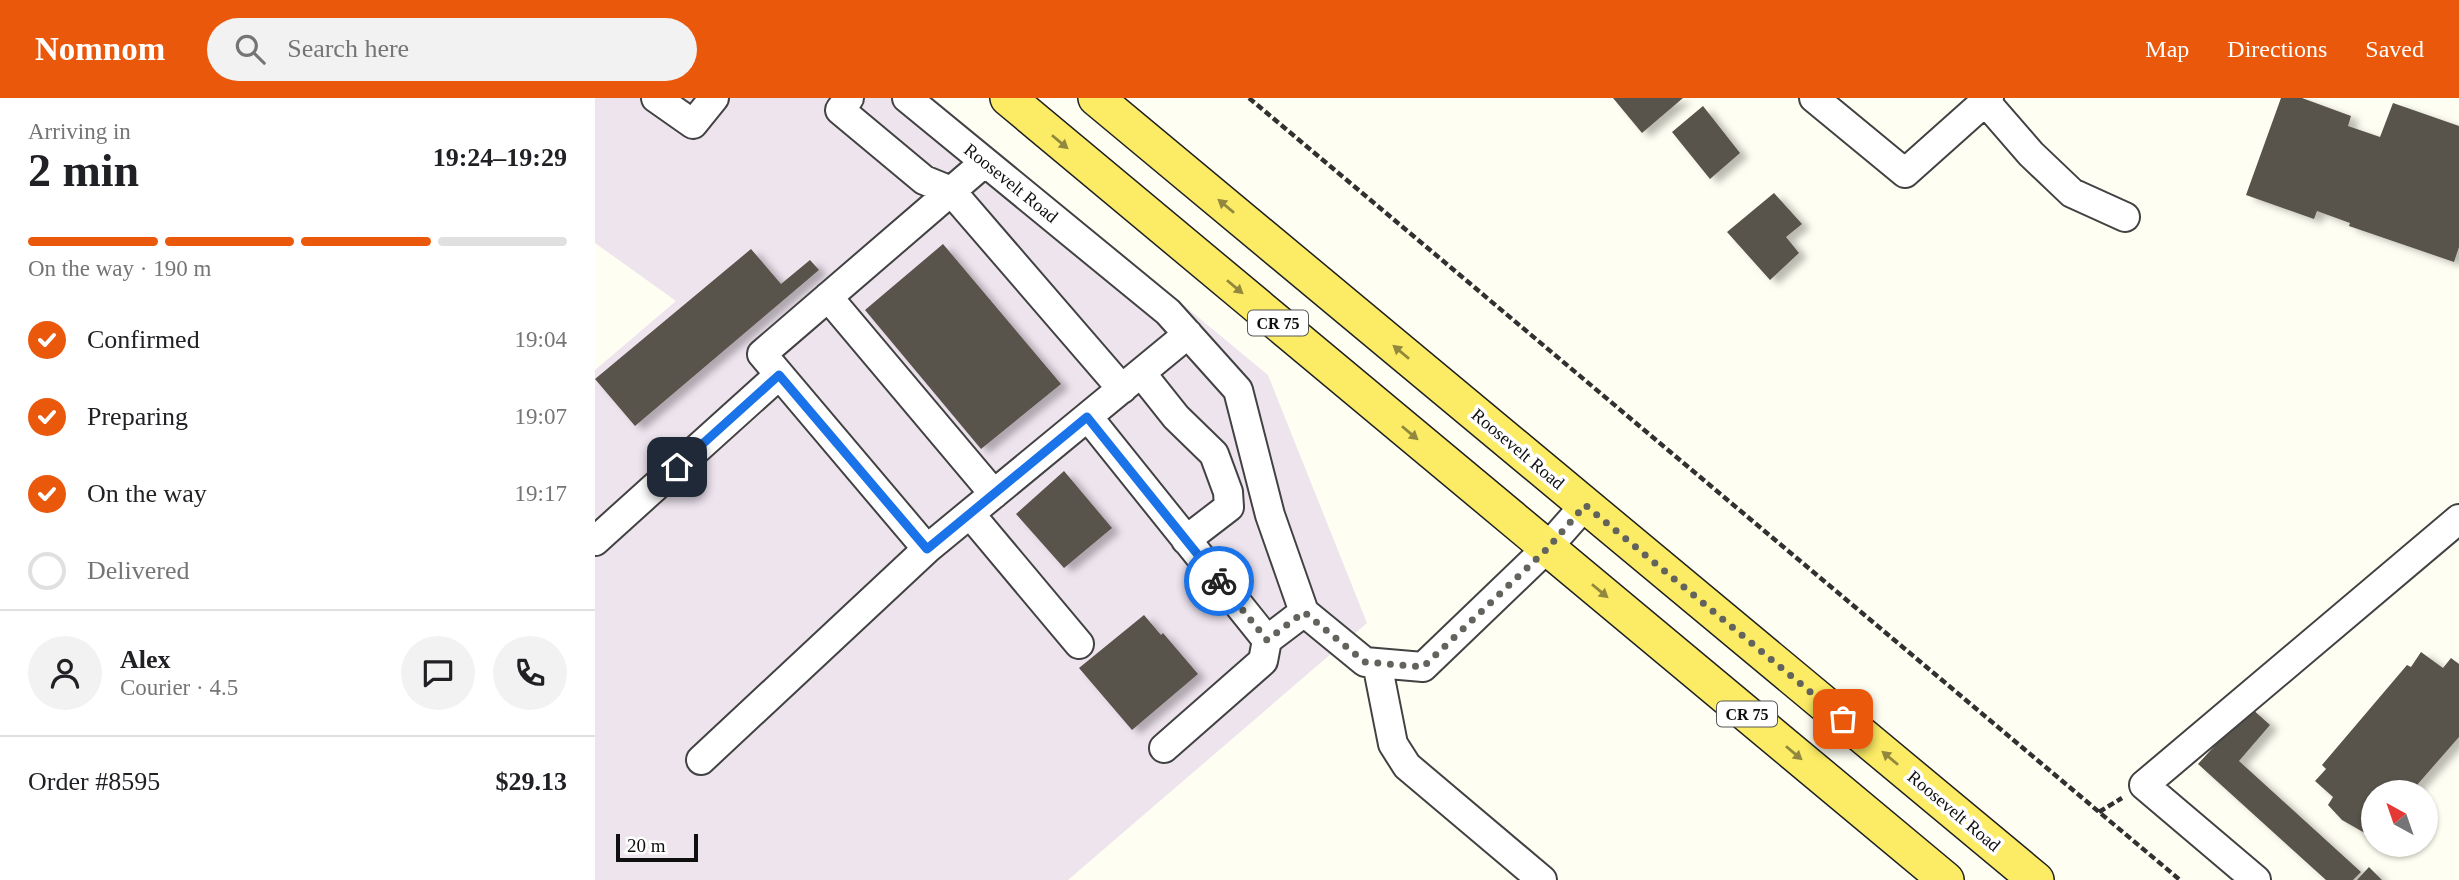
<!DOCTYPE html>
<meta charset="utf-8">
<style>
body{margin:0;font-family:"Times New Roman",serif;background:#f2f2f2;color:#202124;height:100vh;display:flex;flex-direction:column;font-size:26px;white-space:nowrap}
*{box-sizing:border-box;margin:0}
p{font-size:23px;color:#757577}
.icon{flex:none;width:38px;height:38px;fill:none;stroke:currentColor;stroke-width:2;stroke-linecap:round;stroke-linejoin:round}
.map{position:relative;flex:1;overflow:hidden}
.drawer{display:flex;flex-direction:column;background:#fff;width:595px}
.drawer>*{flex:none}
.needle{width:46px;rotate:320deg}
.buttons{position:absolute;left:1766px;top:682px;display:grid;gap:14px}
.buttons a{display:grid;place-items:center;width:77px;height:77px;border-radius:50%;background:#fff;box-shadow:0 2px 5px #0004;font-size:35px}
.scale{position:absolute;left:21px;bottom:18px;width:82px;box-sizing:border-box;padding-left:7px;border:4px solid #0f0f0f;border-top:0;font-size:19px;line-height:24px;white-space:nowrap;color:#0f0f0f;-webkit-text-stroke:5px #fff;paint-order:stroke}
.pin{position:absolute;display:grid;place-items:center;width:60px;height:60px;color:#fff;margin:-30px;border-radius:14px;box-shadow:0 4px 10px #0006}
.courier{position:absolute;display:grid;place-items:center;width:70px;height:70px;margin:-35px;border:5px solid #1a73e8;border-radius:50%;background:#fff;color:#222;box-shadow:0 2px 9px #0007}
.overview em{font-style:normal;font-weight:800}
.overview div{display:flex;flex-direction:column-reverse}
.overview{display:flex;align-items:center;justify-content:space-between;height:119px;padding:0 28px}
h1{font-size:46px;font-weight:800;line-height:52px}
.bar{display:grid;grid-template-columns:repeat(4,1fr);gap:10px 7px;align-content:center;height:84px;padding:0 28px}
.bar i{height:9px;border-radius:5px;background:#e0e0e0}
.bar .selected{background:#ea580c}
.bar p{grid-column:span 4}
.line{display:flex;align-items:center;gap:18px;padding:0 28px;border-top:2px solid #e0e0e0}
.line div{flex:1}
.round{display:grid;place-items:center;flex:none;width:74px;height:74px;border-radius:37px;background:#f2f2f2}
ol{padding:0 28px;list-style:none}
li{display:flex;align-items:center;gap:21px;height:77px}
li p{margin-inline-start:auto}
li .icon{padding:7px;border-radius:50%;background:#ea580c;color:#fff;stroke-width:4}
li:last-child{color:#757577}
li i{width:38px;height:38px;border:4px solid #e0e0e0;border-radius:50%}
header{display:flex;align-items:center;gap:42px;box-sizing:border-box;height:98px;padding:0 35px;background:#ea580c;color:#fff}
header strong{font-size:33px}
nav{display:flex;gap:38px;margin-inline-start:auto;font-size:24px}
.search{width:490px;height:63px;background:#f2f2f2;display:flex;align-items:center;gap:18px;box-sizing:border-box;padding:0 24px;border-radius:38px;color:#757577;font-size:26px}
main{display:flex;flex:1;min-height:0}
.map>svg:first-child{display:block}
</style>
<header>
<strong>Nomnom</strong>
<div class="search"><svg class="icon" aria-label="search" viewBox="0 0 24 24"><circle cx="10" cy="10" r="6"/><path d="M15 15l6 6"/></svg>Search here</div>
<nav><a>Map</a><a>Directions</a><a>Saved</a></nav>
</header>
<main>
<section class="drawer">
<div class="overview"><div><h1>2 min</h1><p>Arriving in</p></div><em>19:24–19:29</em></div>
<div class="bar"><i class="selected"></i><i class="selected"></i><i class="selected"></i><i></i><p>On the way · 190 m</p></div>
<ol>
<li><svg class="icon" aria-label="check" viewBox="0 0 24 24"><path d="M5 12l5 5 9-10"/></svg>Confirmed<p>19:04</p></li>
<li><svg class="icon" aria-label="check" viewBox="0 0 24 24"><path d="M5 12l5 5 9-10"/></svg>Preparing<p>19:07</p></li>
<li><svg class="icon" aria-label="check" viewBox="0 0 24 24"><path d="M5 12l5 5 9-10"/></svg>On the way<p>19:17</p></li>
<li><i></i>Delivered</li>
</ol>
<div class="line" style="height:126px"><a class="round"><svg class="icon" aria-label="person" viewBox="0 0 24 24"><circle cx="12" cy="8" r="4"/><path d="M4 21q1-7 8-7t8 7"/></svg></a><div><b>Alex</b><p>Courier · 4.5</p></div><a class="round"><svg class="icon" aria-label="chat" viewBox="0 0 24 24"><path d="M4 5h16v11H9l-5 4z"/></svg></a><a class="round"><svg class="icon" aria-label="phone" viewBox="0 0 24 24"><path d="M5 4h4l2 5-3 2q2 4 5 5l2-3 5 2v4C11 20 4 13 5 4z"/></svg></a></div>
<div class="line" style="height:91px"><div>Order #8595</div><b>$29.13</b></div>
</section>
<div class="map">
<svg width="1864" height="782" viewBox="0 0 1864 782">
<defs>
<filter id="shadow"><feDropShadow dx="8" dy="4.5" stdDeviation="3.5" flood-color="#0004"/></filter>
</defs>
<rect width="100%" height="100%" fill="#fffef2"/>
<path fill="#eee4ee" d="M0,0H338L673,277L772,525L473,782H0V272L81,203L0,145Z"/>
<path fill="#58524b" filter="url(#shadow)" d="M1018,0H1088L1047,35Z
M1686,0H1707L1756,18L1753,28L1785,39L1798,5L1864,28V149L1859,164L1754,128L1755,125L1722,113L1719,121L1651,97Z
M1108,8L1145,55L1115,81L1077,34Z
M1179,95L1207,126L1191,139L1204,155L1175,182L1132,134Z
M348,146L466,286L386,351L270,212Z
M156,151L186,186L215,162L224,172L40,328L0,281Z
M469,373L517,430L469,470L421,416Z
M549,517L566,537L568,535L603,576L537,632L484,570Z
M1826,554L1848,570L1856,560L1864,566V639L1815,695H1778V735L1775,738L1747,722L1733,707L1738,699L1720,683L1731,671L1727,667L1812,567L1816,569Z
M1655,609L1675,627L1644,663L1766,774L1758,782H1731L1603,666Z
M1774,769L1787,782H1762Z"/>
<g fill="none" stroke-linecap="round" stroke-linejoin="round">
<defs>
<path id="minor" d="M61,0L98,26L119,0
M254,0L245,12L329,82L356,93L527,291
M312,0L573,214L643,292L675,417L709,514L770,564L828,569L952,450L990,407
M1219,0L1310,75L1394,0
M1390,3L1436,56L1477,95L1530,119
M390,64L167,256L332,451L593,236
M233,199L399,396
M546,275L581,319L619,356L633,394L634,409L591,442
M493,319L672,542L709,514
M375,416L484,546
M0,443L184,277
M782,565L798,646L812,668L947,782
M569,650L668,563L672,542
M106,662L332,451
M1661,782L1549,687L1864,421"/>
<path id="major" d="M413,0L1351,782
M501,0L1441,782"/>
</defs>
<use href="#minor" stroke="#424242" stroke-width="32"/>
<use href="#major" stroke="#202020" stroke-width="38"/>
<path stroke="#313131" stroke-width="4.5" stroke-dasharray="7 3.5" stroke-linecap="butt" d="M654,0L1585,782
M1504,714L1527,700"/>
<use href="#minor" stroke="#fff" stroke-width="28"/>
<use href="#major" stroke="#fbeb65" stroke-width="35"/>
</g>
<defs><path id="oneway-solid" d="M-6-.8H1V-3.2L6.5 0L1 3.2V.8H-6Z" transform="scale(1.75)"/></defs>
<g fill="#91883e">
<use href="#oneway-solid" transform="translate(465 44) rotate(40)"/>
<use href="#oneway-solid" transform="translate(631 108) rotate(-140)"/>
<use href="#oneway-solid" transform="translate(640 189) rotate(40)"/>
<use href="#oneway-solid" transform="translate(806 254) rotate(-140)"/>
<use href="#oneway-solid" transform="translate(815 335) rotate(40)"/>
<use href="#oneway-solid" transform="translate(1005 493) rotate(40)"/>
<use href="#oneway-solid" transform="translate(1199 655) rotate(40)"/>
<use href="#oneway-solid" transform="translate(1295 660) rotate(-140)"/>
</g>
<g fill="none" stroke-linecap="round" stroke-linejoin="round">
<path stroke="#63635e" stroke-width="7" stroke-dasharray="0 12.6" d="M624,483L672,542L709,514L770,564L828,569L953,450L990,407L1248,621"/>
<path stroke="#1a73e8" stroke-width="9" d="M82,369L184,277L332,451L492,319L624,483"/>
</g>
<g text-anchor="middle" stroke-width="7" stroke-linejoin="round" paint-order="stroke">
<g fill="#fff" stroke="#575757" stroke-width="2">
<rect x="653" y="212.5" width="60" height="25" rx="5"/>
<rect x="1122" y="603.5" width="60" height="25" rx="5"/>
</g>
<g font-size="16" font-weight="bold" fill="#0f0f0f">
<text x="683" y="231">CR 75</text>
<text x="1152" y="622">CR 75</text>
</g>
<g font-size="18" fill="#0f0f0f" stroke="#fff">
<text transform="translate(416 85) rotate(39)" y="6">Roosevelt Road</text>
<text transform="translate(923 351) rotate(40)" y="6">Roosevelt Road</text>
<text transform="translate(1359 713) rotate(40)" y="6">Roosevelt Road</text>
</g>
</g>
</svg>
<div class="buttons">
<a><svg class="needle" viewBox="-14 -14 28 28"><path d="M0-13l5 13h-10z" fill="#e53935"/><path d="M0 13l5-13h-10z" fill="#757577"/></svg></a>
</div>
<div class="scale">20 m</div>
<div class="pin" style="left:1248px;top:621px;background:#ea580c"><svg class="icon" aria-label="bag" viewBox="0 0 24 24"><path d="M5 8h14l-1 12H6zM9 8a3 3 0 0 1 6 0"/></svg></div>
<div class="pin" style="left:82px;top:369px;background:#1f2937"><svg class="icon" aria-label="home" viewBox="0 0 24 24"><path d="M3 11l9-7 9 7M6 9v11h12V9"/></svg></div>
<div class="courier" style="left:624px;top:483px"><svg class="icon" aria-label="bike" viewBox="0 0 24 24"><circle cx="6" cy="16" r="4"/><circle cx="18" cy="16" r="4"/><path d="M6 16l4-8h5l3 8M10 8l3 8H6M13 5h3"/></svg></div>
</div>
</main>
